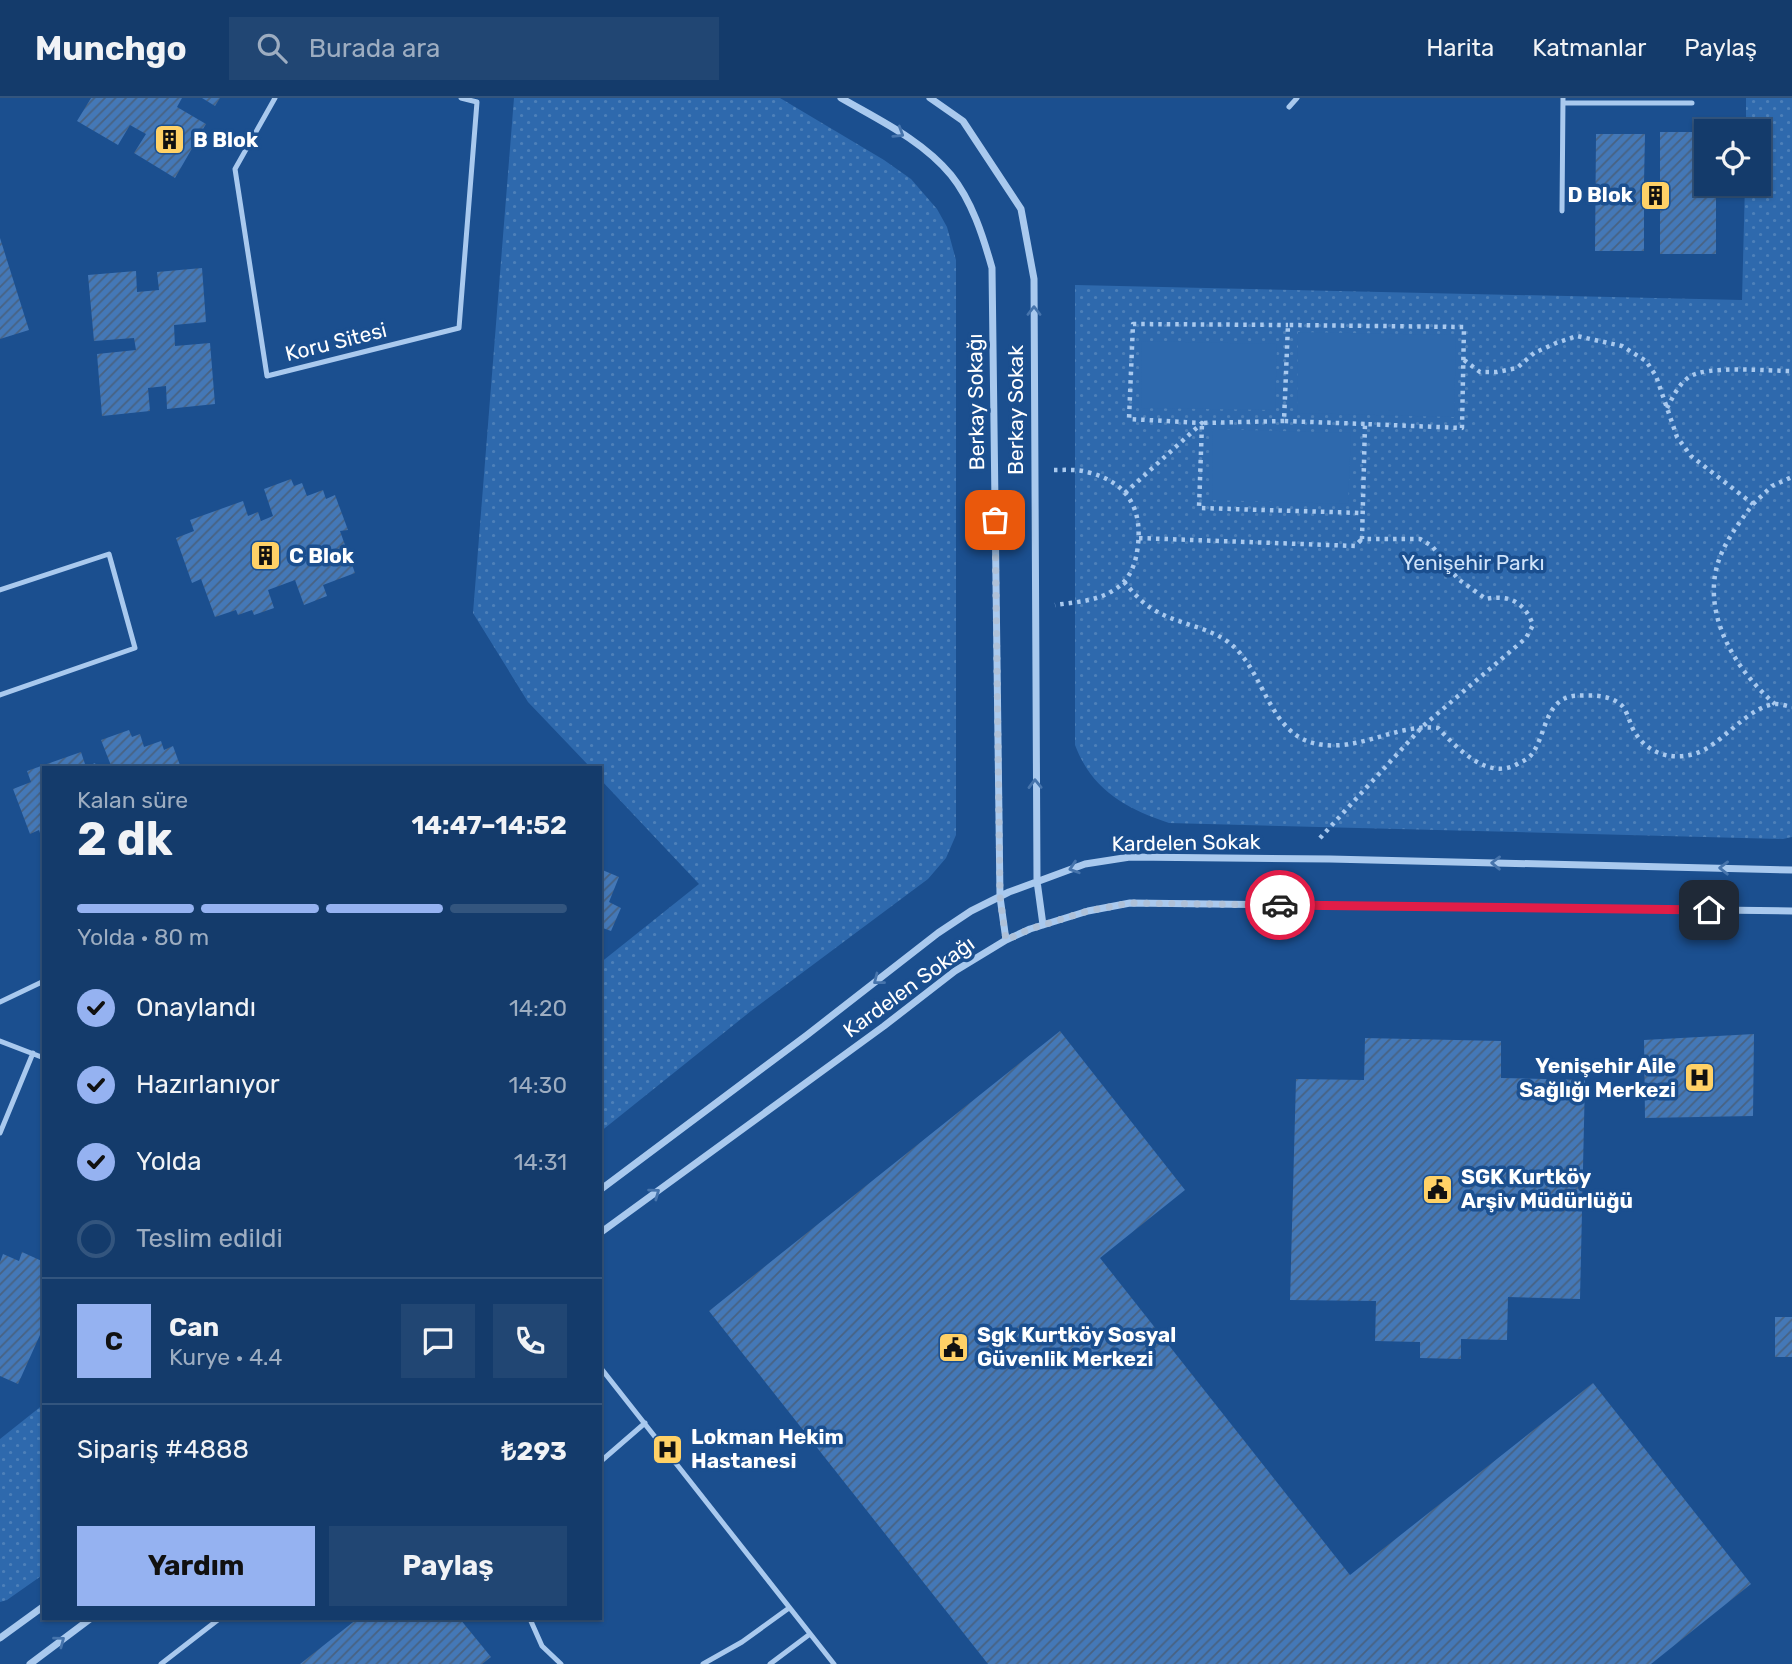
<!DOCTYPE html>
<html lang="tr">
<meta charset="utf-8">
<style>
body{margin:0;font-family:Rubik,sans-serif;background:#214673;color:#f1f3f6;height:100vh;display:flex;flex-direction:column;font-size:26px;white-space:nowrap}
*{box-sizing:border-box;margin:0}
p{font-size:23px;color:#9dadc1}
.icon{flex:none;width:38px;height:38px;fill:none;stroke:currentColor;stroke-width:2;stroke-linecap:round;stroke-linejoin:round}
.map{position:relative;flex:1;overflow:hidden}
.sheet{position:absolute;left:42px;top:668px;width:560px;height:854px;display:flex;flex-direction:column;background:#143b6b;border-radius:0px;box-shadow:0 2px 5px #0004,0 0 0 2px #33557e}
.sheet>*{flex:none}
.tools{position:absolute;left:1694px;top:21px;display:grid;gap:14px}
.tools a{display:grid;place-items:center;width:77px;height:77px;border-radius:0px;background:#143b6b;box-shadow:0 2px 5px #0004,0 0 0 2px #33557e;font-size:35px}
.pin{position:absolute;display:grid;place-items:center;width:60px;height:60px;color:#fff;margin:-30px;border-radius:14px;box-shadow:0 4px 10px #0006}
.courier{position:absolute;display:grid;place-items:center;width:70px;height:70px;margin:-35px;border:5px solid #e11d48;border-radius:50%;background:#fff;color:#222;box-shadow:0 2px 9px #0007}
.headline em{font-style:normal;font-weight:700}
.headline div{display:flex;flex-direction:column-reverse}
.headline{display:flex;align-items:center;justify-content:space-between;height:119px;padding:0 35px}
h1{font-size:46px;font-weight:700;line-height:52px}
.bar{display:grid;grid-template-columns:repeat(4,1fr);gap:10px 7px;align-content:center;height:84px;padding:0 35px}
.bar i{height:9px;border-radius:5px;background:#33557e}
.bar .active{background:#95b2f1}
.bar p{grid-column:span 4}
.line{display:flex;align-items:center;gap:18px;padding:0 35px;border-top:2px solid #33557e}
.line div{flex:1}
.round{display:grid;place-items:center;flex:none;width:74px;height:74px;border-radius:0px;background:#214673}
ol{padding:0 35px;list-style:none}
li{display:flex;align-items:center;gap:21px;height:77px}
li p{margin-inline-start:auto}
li .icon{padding:7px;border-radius:50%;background:#95b2f1;color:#111;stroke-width:4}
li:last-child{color:#9dadc1}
li i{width:38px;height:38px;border:4px solid #33557e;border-radius:50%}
.action{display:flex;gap:14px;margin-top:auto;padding:14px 35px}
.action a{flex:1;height:80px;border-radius:0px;background:#95b2f1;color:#111;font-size:28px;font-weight:700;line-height:80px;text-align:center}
.action a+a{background:#214673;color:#f1f3f6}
header{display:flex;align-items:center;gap:42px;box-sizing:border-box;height:98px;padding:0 35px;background:#143b6b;border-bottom:2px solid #33557e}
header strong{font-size:33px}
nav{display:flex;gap:38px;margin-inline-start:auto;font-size:24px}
.search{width:490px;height:63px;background:#214673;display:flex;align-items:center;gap:18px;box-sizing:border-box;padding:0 24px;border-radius:0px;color:#9dadc1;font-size:26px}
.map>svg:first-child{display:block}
</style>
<header>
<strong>Munchgo</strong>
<div class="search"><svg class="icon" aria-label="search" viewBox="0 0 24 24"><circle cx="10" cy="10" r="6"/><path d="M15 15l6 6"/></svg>Burada ara</div>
<nav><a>Harita</a><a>Katmanlar</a><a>Paylaş</a></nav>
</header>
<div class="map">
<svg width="1792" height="1566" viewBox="0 0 1792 1566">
<defs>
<pattern id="grass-dots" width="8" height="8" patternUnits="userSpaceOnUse" patternTransform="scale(1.75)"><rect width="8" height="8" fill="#2e69ad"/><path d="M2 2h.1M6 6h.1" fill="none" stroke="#4d80b9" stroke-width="1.8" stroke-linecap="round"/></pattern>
<pattern id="building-hatch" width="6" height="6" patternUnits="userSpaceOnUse" patternTransform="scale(1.75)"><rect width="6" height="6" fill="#4478b7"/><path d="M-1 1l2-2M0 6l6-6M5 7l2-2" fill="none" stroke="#486282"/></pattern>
</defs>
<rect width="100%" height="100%" fill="#1b4f8f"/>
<path fill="url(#grass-dots)" d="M514,0H780L884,62L911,81L937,111L947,129L956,162V737L946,760L928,781L751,913L600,1034V865L699,786L600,681V670H591L528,604L473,515Z
M1746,0H1792V739L1783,741L1169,725C1125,710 1092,692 1075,647V187L1742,202L1745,86H1759V33H1746Z
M44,1306V1476L7,1502L0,1504V1341Z"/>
<path fill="#2e69ad" d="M1298,234L1456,237L1454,319L1297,315Z
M1142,243L1277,246L1275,312L1141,310Z
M1213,331L1351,335L1348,406L1212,402Z"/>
<path fill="url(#building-hatch)" d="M91,0H182L177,9L206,26L175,80L134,55L146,36L130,27L118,47L77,23Z
M202,0H220L215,8Z
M1660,34H1706V86H1716V156H1660V109L1644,108V153H1595L1596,36H1645L1644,85H1660Z
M0,140L29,232L0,241Z
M202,170L206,224L174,227L175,248L210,245L215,306L167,311L166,288L148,290L150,313L102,318L97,256L136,252L134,240L94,243L88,177L136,173L137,194L159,192L157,174Z
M291,381L294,388L302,385L307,398L323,392L326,401L335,397L348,432L340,433L355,475L323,487L327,498L304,507L295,482L268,492L274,510L254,517L252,512L238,517L236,512L215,519L201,481L192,485L176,440L194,433L190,422L243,403L248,418L258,414L261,423L273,418L264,391Z
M129,632L132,639L140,636L144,649L161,643L164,652L173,648L181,670H112L101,642Z
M81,654L86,669L95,665L97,670H44L43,744L39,732L30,736L13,691L31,684L27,673Z
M600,771L619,779L609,804L621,810L611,833L600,829Z
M1060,933L1185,1092L1100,1160L1350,1477L1593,1285L1751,1486L1651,1566H988L709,1213Z
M1754,936L1753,1018L1645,1020L1644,942Z
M1365,940L1501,943V980L1585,982L1580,1201L1508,1199L1507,1242L1461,1241V1261L1420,1260V1244L1375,1243L1376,1203L1290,1202L1296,981L1364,982Z
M22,1154L44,1164V1228L18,1286L0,1278V1164L3,1156L19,1163Z
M1775,1219H1792V1259H1775Z
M357,1521H460L491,1559L482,1566H300Z"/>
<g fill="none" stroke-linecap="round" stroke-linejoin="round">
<path stroke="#a9c9ee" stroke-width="4.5" stroke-dasharray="3.5 5" stroke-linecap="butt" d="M1464,262L1480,274H1497L1517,270L1534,255L1556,245L1577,238L1622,248L1646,263L1656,278L1677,339L1691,358L1753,406C1742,421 1731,435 1723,452C1696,508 1733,570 1775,606
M1667,310C1673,299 1678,287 1689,279C1707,267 1768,273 1792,273
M1284,323L1202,325L1199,410L1362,415
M1054,372C1065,372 1077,371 1087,374C1129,384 1144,413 1137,454C1135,467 1129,482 1117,490C1099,503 1077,504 1055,507
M1125,395L1202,325L1129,321L1133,226L1288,227
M1753,406L1772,388L1792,379
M1139,440L1355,448L1362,441
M1124,484C1132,493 1141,504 1151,510C1176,527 1211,528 1233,548C1265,576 1270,638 1318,646C1360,654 1397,625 1438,630C1458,651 1489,684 1519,665C1524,663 1529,660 1532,656C1546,637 1545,602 1573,598C1588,597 1608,596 1620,606C1626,610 1629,622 1632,629C1644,654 1668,663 1694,656C1722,648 1747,608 1776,606C1781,606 1787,608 1792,609
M1320,740L1423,628L1526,540L1533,527C1525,505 1510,496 1486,501L1458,481L1432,448L1420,441H1362L1365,326L1462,330L1464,229L1288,227L1284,323L1365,326"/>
<path stroke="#a9c9ee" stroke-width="5" d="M275,0L235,71L267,278L459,230L477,4L461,0
M1563,5H1692
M1289,9L1297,0
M1562,113L1563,0
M0,492L109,456L135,550L0,597
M0,904L44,883
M0,943L44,960
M0,1035L33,955
M600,1269L834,1566
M600,1364L645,1325
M530,1521L542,1548L561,1566
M161,1566L219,1521
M703,1566L742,1544L789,1510
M770,1566L810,1536"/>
<path stroke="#a9c9ee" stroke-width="7" d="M841,0C879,22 922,42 951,77C972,103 983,138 992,170L1000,799L1006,842
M930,0L963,23L1021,111L1034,181L1037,783L1043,827
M600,1092L807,937L938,835L971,813L1009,794L1085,766L1130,759L1330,761L1792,772
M600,1135L884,928L955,873L1006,842L1030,831L1088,813L1130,805L1792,813
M0,1540L44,1508
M30,1566L90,1521"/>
</g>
<defs><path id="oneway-chevron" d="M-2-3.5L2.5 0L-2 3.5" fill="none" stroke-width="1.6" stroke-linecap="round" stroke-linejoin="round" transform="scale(1.75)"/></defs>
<g stroke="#4674ac">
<use href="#oneway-chevron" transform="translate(899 35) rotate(32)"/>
<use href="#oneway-chevron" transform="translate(1034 213) rotate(-90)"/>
<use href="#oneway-chevron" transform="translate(1035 686) rotate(-91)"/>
<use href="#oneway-chevron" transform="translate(1496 765) rotate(-179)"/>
<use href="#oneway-chevron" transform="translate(1074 770) rotate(162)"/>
<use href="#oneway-chevron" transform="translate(1724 770) rotate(-179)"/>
<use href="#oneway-chevron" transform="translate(878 882) rotate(142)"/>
<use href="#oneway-chevron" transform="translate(655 1095) rotate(-36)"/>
<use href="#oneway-chevron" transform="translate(60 1543) rotate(-37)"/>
</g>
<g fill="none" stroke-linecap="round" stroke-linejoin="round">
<path stroke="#afc1d8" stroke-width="7" stroke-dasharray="0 12.6" d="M995,422L1000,799L1006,842L1030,831L1088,813L1130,805L1280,807"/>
<path stroke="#e11d48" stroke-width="9" d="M1280,807L1709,812"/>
</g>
<defs>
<symbol id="building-square" viewBox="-11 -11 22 22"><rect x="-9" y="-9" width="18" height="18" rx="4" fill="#ffd166" stroke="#1b4f8f"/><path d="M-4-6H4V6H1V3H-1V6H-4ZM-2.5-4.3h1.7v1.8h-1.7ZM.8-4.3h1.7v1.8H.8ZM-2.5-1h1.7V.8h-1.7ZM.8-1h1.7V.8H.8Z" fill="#111"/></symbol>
<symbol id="hospital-square" viewBox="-11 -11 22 22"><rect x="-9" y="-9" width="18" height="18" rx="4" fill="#ffd166" stroke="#1b4f8f"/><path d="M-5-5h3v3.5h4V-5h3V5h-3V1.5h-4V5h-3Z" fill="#111"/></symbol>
<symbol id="civic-square" viewBox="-11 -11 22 22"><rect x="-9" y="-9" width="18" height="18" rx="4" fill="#ffd166" stroke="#1b4f8f"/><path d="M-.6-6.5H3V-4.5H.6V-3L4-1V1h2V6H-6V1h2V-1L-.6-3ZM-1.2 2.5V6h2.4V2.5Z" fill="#111"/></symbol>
</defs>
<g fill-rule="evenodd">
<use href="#building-square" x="152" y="24" width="35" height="35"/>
<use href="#building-square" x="1638" y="80" width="35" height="35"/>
<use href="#building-square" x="248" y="440" width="35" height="35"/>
<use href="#hospital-square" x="1682" y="962" width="35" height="35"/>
<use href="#civic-square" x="1420" y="1074" width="35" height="35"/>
<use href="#civic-square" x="936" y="1232" width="35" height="35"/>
<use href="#hospital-square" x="650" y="1334" width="35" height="35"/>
</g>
<g text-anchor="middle" stroke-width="7" stroke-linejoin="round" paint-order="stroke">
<g font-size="21" font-weight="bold" fill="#fff" stroke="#1b4f8f" text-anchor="start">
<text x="193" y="49">B Blok</text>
<text x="1633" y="104" text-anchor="end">D Blok</text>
<text x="289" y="465">C Blok</text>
<text x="1676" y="975" text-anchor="end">Yenişehir Aile<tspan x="1676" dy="24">Sağlığı Merkezi</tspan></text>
<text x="1461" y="1086">SGK Kurtköy<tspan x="1461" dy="24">Arşiv Müdürlüğü</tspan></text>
<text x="977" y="1244">Sgk Kurtköy Sosyal<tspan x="977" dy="24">Güvenlik Merkezi</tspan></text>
<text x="691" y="1346">Lokman Hekim<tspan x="691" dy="24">Hastanesi</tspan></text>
</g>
<g font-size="21" fill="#fff" stroke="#1b4f8f">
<text transform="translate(336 244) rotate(-14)" y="7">Koru Sitesi</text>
<text transform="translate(976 304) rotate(-91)" y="7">Berkay Sokağı</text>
<text transform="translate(1016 312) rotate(-90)" y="7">Berkay Sokak</text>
<text transform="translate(1186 745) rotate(-1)" y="7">Kardelen Sokak</text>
<text transform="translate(909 889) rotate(-36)" y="7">Kardelen Sokağı</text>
</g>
<g font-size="21" fill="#cfe3fa" stroke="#1b4f8f">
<text x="1473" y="472">Yenişehir Parkı</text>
</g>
</g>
</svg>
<div class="tools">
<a><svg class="icon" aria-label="locate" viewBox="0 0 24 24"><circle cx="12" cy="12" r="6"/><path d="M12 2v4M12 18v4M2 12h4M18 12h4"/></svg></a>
</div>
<div class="pin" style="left:995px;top:422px;background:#ea580c"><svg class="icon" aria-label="bag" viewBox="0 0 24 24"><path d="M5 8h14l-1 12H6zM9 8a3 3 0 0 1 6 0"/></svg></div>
<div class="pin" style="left:1709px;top:812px;background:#1f2937"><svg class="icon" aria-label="home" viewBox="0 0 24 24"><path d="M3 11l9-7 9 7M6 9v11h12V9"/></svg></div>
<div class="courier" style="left:1280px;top:807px"><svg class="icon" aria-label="car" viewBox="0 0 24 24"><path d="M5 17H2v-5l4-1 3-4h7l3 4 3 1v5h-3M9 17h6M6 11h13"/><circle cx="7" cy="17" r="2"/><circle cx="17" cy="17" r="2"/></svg></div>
<section class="sheet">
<div class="headline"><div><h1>2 dk</h1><p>Kalan süre</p></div><em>14:47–14:52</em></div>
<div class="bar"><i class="active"></i><i class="active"></i><i class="active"></i><i></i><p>Yolda · 80 m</p></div>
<ol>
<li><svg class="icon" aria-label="check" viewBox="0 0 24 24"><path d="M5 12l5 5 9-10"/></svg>Onaylandı<p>14:20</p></li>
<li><svg class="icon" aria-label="check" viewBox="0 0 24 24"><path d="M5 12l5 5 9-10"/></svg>Hazırlanıyor<p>14:30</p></li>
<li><svg class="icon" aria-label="check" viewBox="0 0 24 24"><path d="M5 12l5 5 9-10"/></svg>Yolda<p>14:31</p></li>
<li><i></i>Teslim edildi</li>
</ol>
<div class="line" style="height:126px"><b class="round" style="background:#95b2f1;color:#111">C</b><div><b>Can</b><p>Kurye · 4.4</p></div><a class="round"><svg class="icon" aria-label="chat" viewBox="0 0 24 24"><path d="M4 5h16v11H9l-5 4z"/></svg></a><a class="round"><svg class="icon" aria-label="phone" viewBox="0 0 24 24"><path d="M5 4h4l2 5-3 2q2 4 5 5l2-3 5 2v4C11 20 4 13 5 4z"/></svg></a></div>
<div class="line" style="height:91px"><div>Sipariş #4888</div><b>₺293</b></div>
<div class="action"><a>Yardım</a><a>Paylaş</a></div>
</section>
</div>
